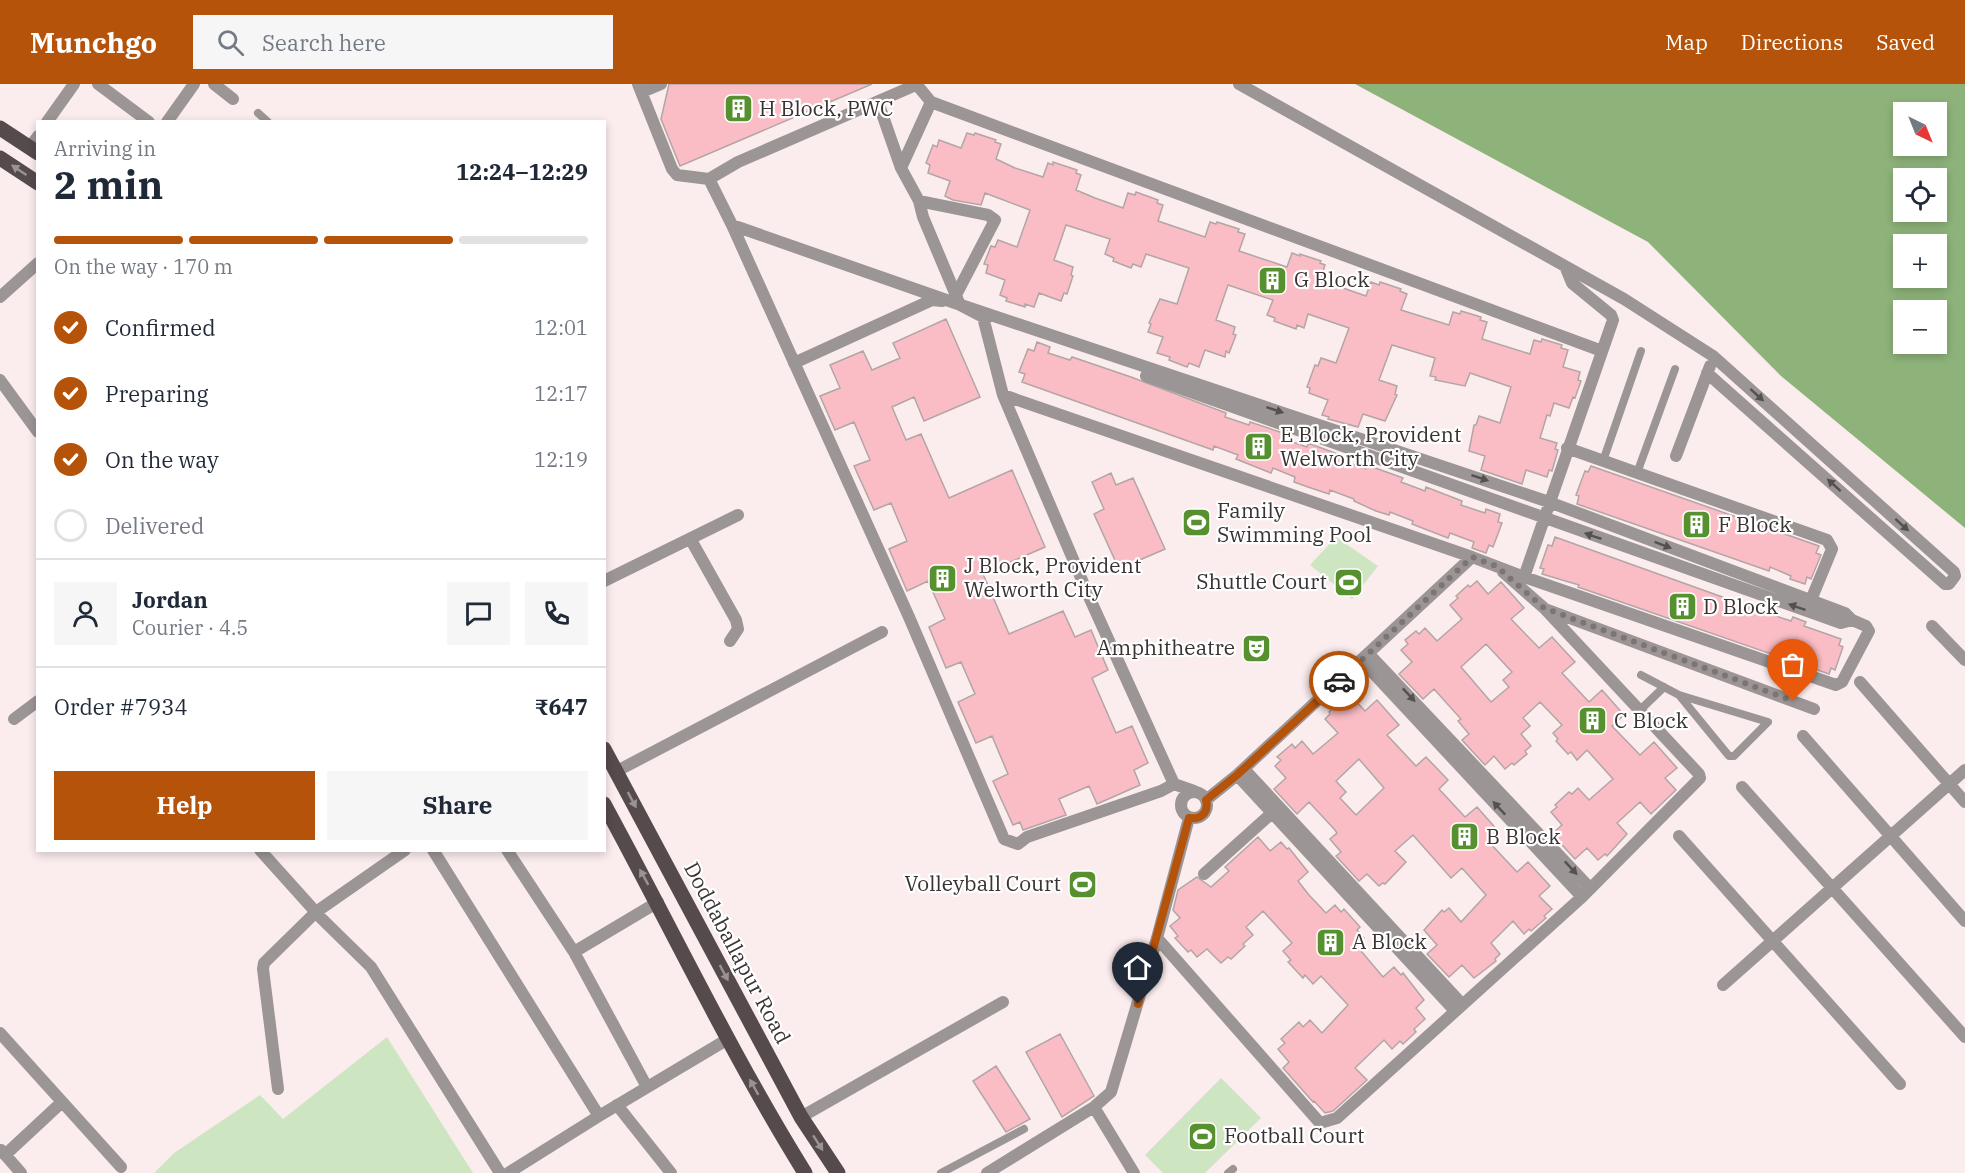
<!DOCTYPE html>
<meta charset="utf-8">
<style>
body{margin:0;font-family:"IBM Plex Serif",serif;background:#f6f6f7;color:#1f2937;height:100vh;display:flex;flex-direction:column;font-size:22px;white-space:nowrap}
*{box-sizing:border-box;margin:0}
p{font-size:20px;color:#747a83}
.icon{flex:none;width:33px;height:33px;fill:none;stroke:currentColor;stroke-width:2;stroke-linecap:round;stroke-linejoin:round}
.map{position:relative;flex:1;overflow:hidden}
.details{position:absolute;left:36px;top:36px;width:570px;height:732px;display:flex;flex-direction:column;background:#fff;border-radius:0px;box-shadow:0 3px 9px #0003}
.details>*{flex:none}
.needle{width:39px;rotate:137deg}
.controls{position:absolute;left:1893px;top:18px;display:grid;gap:12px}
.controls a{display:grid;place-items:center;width:54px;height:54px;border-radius:0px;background:#fff;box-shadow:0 3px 9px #0003;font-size:30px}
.pin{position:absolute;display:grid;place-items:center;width:51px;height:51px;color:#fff;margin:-62px -26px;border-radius:50% 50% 50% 0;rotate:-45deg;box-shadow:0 0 6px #0007}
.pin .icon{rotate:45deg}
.courier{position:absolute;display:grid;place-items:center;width:60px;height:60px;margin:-30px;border:4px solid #b45309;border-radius:50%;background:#fff;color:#222;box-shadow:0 2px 8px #0007}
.head em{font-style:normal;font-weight:700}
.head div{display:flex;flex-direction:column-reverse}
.head{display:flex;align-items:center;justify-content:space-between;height:102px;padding:0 18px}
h1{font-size:39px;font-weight:700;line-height:45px}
.bar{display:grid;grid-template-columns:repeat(4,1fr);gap:9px 6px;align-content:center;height:72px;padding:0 18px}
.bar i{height:8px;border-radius:4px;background:#e0e1e3}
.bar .current{background:#b45309}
.bar p{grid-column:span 4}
.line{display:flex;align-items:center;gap:15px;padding:0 18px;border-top:2px solid #e0e1e3}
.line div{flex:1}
.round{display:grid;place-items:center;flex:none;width:63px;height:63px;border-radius:0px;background:#f6f6f7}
ol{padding:0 18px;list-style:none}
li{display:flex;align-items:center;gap:18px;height:66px}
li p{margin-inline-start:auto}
li .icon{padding:6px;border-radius:50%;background:#b45309;color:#fff;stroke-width:4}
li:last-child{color:#747a83}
li i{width:33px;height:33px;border:3px solid #e0e1e3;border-radius:50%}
.action{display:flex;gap:12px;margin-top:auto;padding:12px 18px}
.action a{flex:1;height:69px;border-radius:0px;background:#b45309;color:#fff;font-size:24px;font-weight:700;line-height:69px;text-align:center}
.action a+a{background:#f6f6f7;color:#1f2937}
header{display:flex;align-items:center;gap:36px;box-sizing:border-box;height:84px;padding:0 30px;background:#b45309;color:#fff}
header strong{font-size:28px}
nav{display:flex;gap:33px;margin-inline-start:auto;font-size:21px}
.search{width:420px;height:54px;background:#f6f6f7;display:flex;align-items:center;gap:15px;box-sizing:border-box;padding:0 21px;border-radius:0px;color:#747a83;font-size:22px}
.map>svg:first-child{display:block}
</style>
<header>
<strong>Munchgo</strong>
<div class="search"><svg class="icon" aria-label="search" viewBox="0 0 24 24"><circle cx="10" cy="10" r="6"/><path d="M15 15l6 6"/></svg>Search here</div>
<nav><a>Map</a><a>Directions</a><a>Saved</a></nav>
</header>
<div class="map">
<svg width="1965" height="1089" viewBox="0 0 1965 1089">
<rect width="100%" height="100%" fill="#fbeced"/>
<path fill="#cde6c1" d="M1336,453L1378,482L1352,515L1310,481Z
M387,953L473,1089H154L174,1069L260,1011L283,1035Z
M1221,994L1261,1034L1205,1089H1163L1145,1071Z"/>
<path fill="#8eb37a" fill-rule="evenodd" d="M1355,0H1965V444L1781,292L1648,158ZM1904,28H1936V62H1904ZM1904,94H1936V128H1904ZM1904,160H1936V194H1904ZM1904,226H1936V260H1904Z"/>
<path fill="#fbbdc5" stroke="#b3a5a6" stroke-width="1.5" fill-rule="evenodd" d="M669,0H872L680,82L661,35Z
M967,49L974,51L975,49L996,56L995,58L1001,60L996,75L1015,84L1043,93L1048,79L1053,81V78L1077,86L1076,89L1081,91L1076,106L1095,114L1123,124L1128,109L1135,111L1136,108L1158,116L1157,119L1163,121L1158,137L1205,153L1210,138L1216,140L1217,138L1239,145L1238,148L1245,150L1239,167L1287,183L1292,169L1300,172V170L1321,177L1320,179L1325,181L1320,196L1366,212L1371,198L1379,201L1380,198L1401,205L1400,207L1407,210L1401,226L1449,241L1453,228L1460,230L1461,227L1481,233L1480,236L1487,238L1482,255L1530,270L1534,256L1541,258L1542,255L1562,261L1561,264L1568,266L1563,283L1580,288L1578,296L1581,297L1575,314L1573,313L1569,324L1554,319L1550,332L1547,331L1540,354L1557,359L1555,365L1558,366L1552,387L1549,386L1547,393L1526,386L1522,400L1481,386L1485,372L1469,367L1474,341H1476L1479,332L1500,339L1511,303L1470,289L1465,302L1435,296L1436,293L1430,292L1435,274L1392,261L1379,296L1397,302L1395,310L1397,311L1385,337L1363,330L1358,343L1328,335L1329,333L1322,331L1328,316L1309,309L1310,304L1307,303L1315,281L1318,282L1321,274L1336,279L1349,244L1308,230L1304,244L1297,241L1296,245L1274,237L1275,234L1267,231L1273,216L1228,201L1216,236L1235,243L1233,250L1236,251L1229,269L1226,267L1225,273L1205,266L1199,283L1189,279L1187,283L1169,276L1170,273L1157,269L1163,253L1148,248L1151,240L1149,239L1160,215L1177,220L1189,184L1146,170L1141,183L1133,180L1131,184L1113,177L1114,174L1105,170L1110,155L1066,141L1054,176L1073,183L1071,191L1073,192L1067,210L1064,209L1061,217L1039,209L1034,223L1025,220V223L1006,217L1007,214L1000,211L1005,196L986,189L988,181L984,180L991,162L995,163L998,156L1017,163L1030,126L985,109L981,121L953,116L945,112L950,97L928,89L930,81L926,79L933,61L937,63L939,56L961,64Z
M946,235L980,313L924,337L914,313L892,323L906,356L921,350L949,414L1012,386L1045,463L983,490L1009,550L1063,527L1075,553L1091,546L1108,586L1092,594L1116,649L1132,642L1148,679L1134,686L1140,701L1097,720L1089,702L1059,715L1066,731L1023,746L1020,738L1013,741L993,697L1008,690L992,652L976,659L958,618L975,610L961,578L946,584L929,543L945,535L928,497L907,507L889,465L907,457L891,419L874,426L854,382L870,376L854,338L835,346L820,312L840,304L830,281L863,267L872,286L900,274L893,259Z
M1037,258L1050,263L1048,269L1070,276L1072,273L1131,293L1226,329L1225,333L1249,341L1250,338L1286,350L1284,355L1307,363L1308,359L1343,372L1341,376L1366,385L1367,381L1403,394L1401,398L1425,407L1426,403L1462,417L1461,421L1485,429L1486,425L1500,430L1498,438L1502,439L1493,463L1489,461L1486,469L1472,464L1474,458L1450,449L1448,454L1412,440L1413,437L1390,428L1389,431L1376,427L1354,417V415L1330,406L1329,410L1308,403L1294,398L1295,393L1273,384L1271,389L1236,375L1238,371L1214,362L1213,366L1022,298L1025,290L1019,288L1028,265L1034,267Z
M1591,382L1819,462L1816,469L1821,471L1811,495L1807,493L1805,500L1790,495L1791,492L1770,483L1769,487L1577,420L1579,412L1576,411L1585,387L1588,388Z
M1111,389L1116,401L1133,394L1165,465L1119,485L1094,430L1104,425L1092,398Z
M1555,453L1767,529L1791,537L1793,533L1806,538L1804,542L1841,555L1839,561L1843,563L1835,586L1831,584L1829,590L1578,503L1579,501L1542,490L1544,485L1540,484L1548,461L1552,462Z
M1477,497L1488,510L1501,498L1524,524L1511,535L1539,564L1552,553L1575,578L1562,589L1589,618L1602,606L1624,631L1612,642L1640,671L1654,658L1677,684L1665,694L1676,706L1651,730L1640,718L1617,739L1627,750L1607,772L1605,770L1598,776L1587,764L1575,775L1552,750L1562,741L1551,728L1557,723L1555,721L1569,708L1572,710L1578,704L1589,716L1613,695L1587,666L1577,676L1571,668L1568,670L1556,657L1558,655L1553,649L1562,641L1540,618L1523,634L1530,642L1521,650L1531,662L1525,667L1527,670L1514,681L1512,679L1505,685L1494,672L1485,681L1462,656L1469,650L1458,637L1461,635L1434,605L1423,615L1399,590L1412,578L1401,566L1408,560L1405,556L1416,547L1419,550L1425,544L1437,557L1462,535L1450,521L1458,514L1456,512L1468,501L1470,503ZM1486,560L1512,588L1503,596L1509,603L1491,618L1461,583Z
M1351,612L1365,627L1377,616L1399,641L1387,651L1416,682L1426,673L1448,696L1439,705L1465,733L1477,723L1499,748L1488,757L1517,788L1528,778L1550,802L1539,812L1552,825L1544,832L1546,834L1531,847L1529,845L1524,850L1513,837L1491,859L1500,870L1495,875L1496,877L1474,894L1462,881L1449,893L1427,870L1437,861L1424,846L1442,826L1444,828L1449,824L1461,838L1486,811L1462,784L1451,794L1413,751L1395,767L1406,778L1385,800L1383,799L1379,802L1367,790L1359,797L1336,772L1341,768L1330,755L1337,749L1335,746L1309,718L1297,730L1274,705L1286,694L1275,682L1281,676L1277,673L1292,660L1295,664L1302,657L1313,670L1338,649L1325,635L1330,630L1329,628L1343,614L1345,617ZM1359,675L1384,704L1356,731L1340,714L1346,708L1336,697Z
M1258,753L1270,767L1281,758L1287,765L1289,764L1308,788L1298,797L1309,811L1326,829L1335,821L1341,828L1344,825L1360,843L1357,846L1364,854L1356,861L1383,893L1394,883L1401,891L1403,889L1424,916L1416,924L1425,935L1414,945L1416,948L1403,960L1400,957L1392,965L1384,956L1355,984L1367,996L1333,1027L1325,1029L1314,1017L1313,1018L1283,984L1289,978L1278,965L1285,959L1281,955L1299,938L1303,943L1310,936L1322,949L1348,921L1321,892L1313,900L1305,891L1303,894L1288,878L1291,876L1283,867L1292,859L1263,827L1246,843L1253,851L1243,860L1245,862L1231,875L1228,873L1221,879L1207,865L1197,873L1191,866L1188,868L1175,854L1178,852L1170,842L1180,834L1173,826L1178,806L1197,793L1211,803L1229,787L1225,783Z
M1060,950L1094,1012L1062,1033L1026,968Z
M996,982L1030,1035L1006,1048L973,997Z"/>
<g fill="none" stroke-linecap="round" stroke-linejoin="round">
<path stroke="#9b9595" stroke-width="8" d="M258,29L268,38
M1603,377L1641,267
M1637,389L1675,285
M1641,591L1679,611L1768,638L1734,672H1729L1679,611
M1639,627L1664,603
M941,1089L1024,1045
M1228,1089L1233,1085"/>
<path stroke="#9b9595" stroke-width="12" d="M98,0L149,38
M214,0L233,15
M638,0L672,85L677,91L709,95
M918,0L738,78L709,95L732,141L909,533L1004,755L1018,760L1027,753L1161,707L1174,700
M1239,0L1624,215L1713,272L1954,488L1955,492L1949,500H1945L1707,289
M917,1L931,18L1602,267
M642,8L661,0
M878,18L901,84L919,117L923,133L960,221L983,233L1003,311L1090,515L1174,700L1194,707
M47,38L74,0
M167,38L194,0
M29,64L38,52
M901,84L931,18
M919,117L988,131L995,136L956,211
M732,141L955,219L1549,418L1845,529L1852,536L1866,542L1869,547L1842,598L1836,601L1524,493L1472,473L1003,311
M0,213L38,179
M794,279L932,216L942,217
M1146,292L1841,539L1852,536
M0,296L38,348
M1567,364L1827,456L1832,465L1811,516
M1676,372L1710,282
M691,456L736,536L738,545L730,557
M1524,493L1613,236L1611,231L1572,199L1565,182
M604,497L738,431
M1548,526L1814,625
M1932,542L1965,576
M1368,569L1590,804
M1361,576L1582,813
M1860,598L1965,718
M14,635L38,617
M1803,652L1965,837
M1244,685L1462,920
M617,687L882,548
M1237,691L1455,927
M1742,703L1965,953
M1181 721a13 13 0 1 1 26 0a13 13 0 1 1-26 0Z
M1206,716L1237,691L1472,473
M1679,752L1900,1000
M260,766L322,835L371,883L500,1089
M433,766L599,1032
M507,766L574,868L658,818
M1204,790L1272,729
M1157,854L1320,1039L1337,1034L1582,813L1700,694L1699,690L1544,524L1503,488
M574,868L647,1003
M1723,901L1965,686
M0,949L121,1083
M278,1005L263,885L264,879L316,828L405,766
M617,1021L671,1089
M1094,1023L1134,1089
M801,1033L1003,918
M1,1066L21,1089
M5,1071L62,1018
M508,1089L599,1032L728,955
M987,1089L1094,1023L1111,1008L1157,854L1189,734"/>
<path stroke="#564b4c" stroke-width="15" d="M0,44L38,69
M0,74L38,99
M604,665L801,1033L838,1089
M604,720C671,843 731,970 805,1089"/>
</g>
<defs><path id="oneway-solid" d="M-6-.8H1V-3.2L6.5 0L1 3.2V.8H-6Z" transform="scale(1.5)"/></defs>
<g fill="#9a9394">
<use href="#oneway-solid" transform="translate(19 86) rotate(-146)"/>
<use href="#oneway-solid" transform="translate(632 716) rotate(62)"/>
<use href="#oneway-solid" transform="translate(644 793) rotate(-119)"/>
<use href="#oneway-solid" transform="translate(724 889) rotate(62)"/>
<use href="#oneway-solid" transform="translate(754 1003) rotate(-119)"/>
<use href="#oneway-solid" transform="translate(818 1059) rotate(57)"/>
</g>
<g fill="#565050">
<use href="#oneway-solid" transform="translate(1757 311) rotate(42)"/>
<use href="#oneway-solid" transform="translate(1275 326) rotate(18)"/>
<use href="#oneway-solid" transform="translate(1480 394) rotate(18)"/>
<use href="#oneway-solid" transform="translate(1834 401) rotate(-138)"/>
<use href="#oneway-solid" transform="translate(1902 441) rotate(42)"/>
<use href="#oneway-solid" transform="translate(1593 452) rotate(-161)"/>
<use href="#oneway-solid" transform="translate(1663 461) rotate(21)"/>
<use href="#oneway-solid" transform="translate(1797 523) rotate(-161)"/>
<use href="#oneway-solid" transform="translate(1409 611) rotate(47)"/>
<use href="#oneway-solid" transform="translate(1499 724) rotate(-133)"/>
<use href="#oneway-solid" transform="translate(1571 784) rotate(47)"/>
</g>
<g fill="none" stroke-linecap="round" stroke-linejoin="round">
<path stroke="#7d7474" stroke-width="6" stroke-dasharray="0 10.8" d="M1339,597L1472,473L1496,482L1544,524L1793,617"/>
<path stroke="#b45309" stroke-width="8" d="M1138,920L1189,734C1201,736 1209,728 1206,716L1237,691L1339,597"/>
</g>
<defs>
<symbol id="building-square" viewBox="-11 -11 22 22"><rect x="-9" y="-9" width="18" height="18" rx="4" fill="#57912f" stroke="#fff"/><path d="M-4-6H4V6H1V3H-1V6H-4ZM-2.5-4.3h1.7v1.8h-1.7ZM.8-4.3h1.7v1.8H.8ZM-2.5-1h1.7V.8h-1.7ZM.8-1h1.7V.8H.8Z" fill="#fff"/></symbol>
<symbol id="stadium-square" viewBox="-11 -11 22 22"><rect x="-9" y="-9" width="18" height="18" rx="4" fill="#57912f" stroke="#fff"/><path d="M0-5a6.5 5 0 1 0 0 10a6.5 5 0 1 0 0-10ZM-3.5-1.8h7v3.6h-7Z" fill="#fff"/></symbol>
<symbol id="theatre-square" viewBox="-11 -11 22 22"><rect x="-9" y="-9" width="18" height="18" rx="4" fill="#57912f" stroke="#fff"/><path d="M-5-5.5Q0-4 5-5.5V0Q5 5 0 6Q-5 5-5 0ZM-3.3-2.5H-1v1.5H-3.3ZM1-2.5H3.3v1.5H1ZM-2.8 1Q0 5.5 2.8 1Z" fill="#fff"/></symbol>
</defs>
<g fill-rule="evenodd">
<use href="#building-square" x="722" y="8" width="33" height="33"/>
<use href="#building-square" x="1256" y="180" width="33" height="33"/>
<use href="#building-square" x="1242" y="346" width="33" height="33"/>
<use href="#stadium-square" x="1180" y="422" width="33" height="33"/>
<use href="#building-square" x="1680" y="424" width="33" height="33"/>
<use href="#building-square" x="926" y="478" width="33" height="33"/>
<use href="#stadium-square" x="1332" y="482" width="33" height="33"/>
<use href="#building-square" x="1666" y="506" width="33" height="33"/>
<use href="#theatre-square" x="1240" y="548" width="33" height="33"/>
<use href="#building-square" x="1576" y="620" width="33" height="33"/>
<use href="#building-square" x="1448" y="736" width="33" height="33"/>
<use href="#stadium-square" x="1066" y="784" width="33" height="33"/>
<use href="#building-square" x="1314" y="842" width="33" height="33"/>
<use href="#stadium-square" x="1186" y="1036" width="33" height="33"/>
</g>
<g text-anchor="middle" stroke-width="4.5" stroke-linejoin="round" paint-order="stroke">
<g font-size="21" fill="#393333" stroke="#fff" text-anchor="start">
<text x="759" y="32">H Block, PWC</text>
<text x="1294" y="203">G Block</text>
<text x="1280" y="358">E Block, Provident<tspan x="1280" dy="24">Welworth City</tspan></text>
<text x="1217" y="434">Family<tspan x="1217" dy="24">Swimming Pool</tspan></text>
<text x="1718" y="448">F Block</text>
<text x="964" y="489">J Block, Provident<tspan x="964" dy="24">Welworth City</tspan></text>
<text x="1327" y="505" text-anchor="end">Shuttle Court</text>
<text x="1703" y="530">D Block</text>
<text x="1235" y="571" text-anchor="end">Amphitheatre</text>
<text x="1614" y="644">C Block</text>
<text x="1486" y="760">B Block</text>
<text x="1061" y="807" text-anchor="end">Volleyball Court</text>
<text x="1352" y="865">A Block</text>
<text x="1224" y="1059">Football Court</text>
</g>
<g font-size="21" fill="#393333" stroke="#fff">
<text transform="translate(737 869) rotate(62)" y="7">Doddaballapur Road</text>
</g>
</g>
</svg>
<div class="controls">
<a><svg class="needle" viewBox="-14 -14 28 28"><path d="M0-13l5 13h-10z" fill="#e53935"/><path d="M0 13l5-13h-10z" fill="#747a83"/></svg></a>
<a><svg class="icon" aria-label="locate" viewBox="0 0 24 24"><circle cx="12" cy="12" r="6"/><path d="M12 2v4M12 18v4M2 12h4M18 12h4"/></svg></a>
<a>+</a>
<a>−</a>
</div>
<div class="pin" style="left:1793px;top:617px;background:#ea580c"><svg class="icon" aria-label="bag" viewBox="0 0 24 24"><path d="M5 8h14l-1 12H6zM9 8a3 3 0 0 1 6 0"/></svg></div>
<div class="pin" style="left:1138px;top:920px;background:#1f2937"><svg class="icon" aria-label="home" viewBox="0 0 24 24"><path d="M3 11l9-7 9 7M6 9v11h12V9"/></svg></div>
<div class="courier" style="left:1339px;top:597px"><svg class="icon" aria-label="car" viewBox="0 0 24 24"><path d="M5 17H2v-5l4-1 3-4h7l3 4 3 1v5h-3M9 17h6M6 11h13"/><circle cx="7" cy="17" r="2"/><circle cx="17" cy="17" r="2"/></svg></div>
<section class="details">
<div class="head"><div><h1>2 min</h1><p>Arriving in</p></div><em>12:24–12:29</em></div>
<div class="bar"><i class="current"></i><i class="current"></i><i class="current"></i><i></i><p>On the way · 170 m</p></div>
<ol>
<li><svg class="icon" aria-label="check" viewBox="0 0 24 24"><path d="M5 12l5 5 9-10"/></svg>Confirmed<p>12:01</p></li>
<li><svg class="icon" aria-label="check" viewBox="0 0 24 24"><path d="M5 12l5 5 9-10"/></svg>Preparing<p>12:17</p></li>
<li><svg class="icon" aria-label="check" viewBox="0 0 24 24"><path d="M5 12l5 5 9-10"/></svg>On the way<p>12:19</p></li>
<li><i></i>Delivered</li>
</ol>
<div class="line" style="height:108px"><a class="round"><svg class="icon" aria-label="person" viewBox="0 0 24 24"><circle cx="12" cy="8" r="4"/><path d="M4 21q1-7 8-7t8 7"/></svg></a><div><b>Jordan</b><p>Courier · 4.5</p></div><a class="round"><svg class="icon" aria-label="chat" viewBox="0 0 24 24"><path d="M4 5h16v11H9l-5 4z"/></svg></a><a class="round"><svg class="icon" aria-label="phone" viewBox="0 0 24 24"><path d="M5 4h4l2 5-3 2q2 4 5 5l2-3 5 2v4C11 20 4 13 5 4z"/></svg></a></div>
<div class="line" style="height:78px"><div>Order #7934</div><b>₹647</b></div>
<div class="action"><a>Help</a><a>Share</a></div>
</section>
</div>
